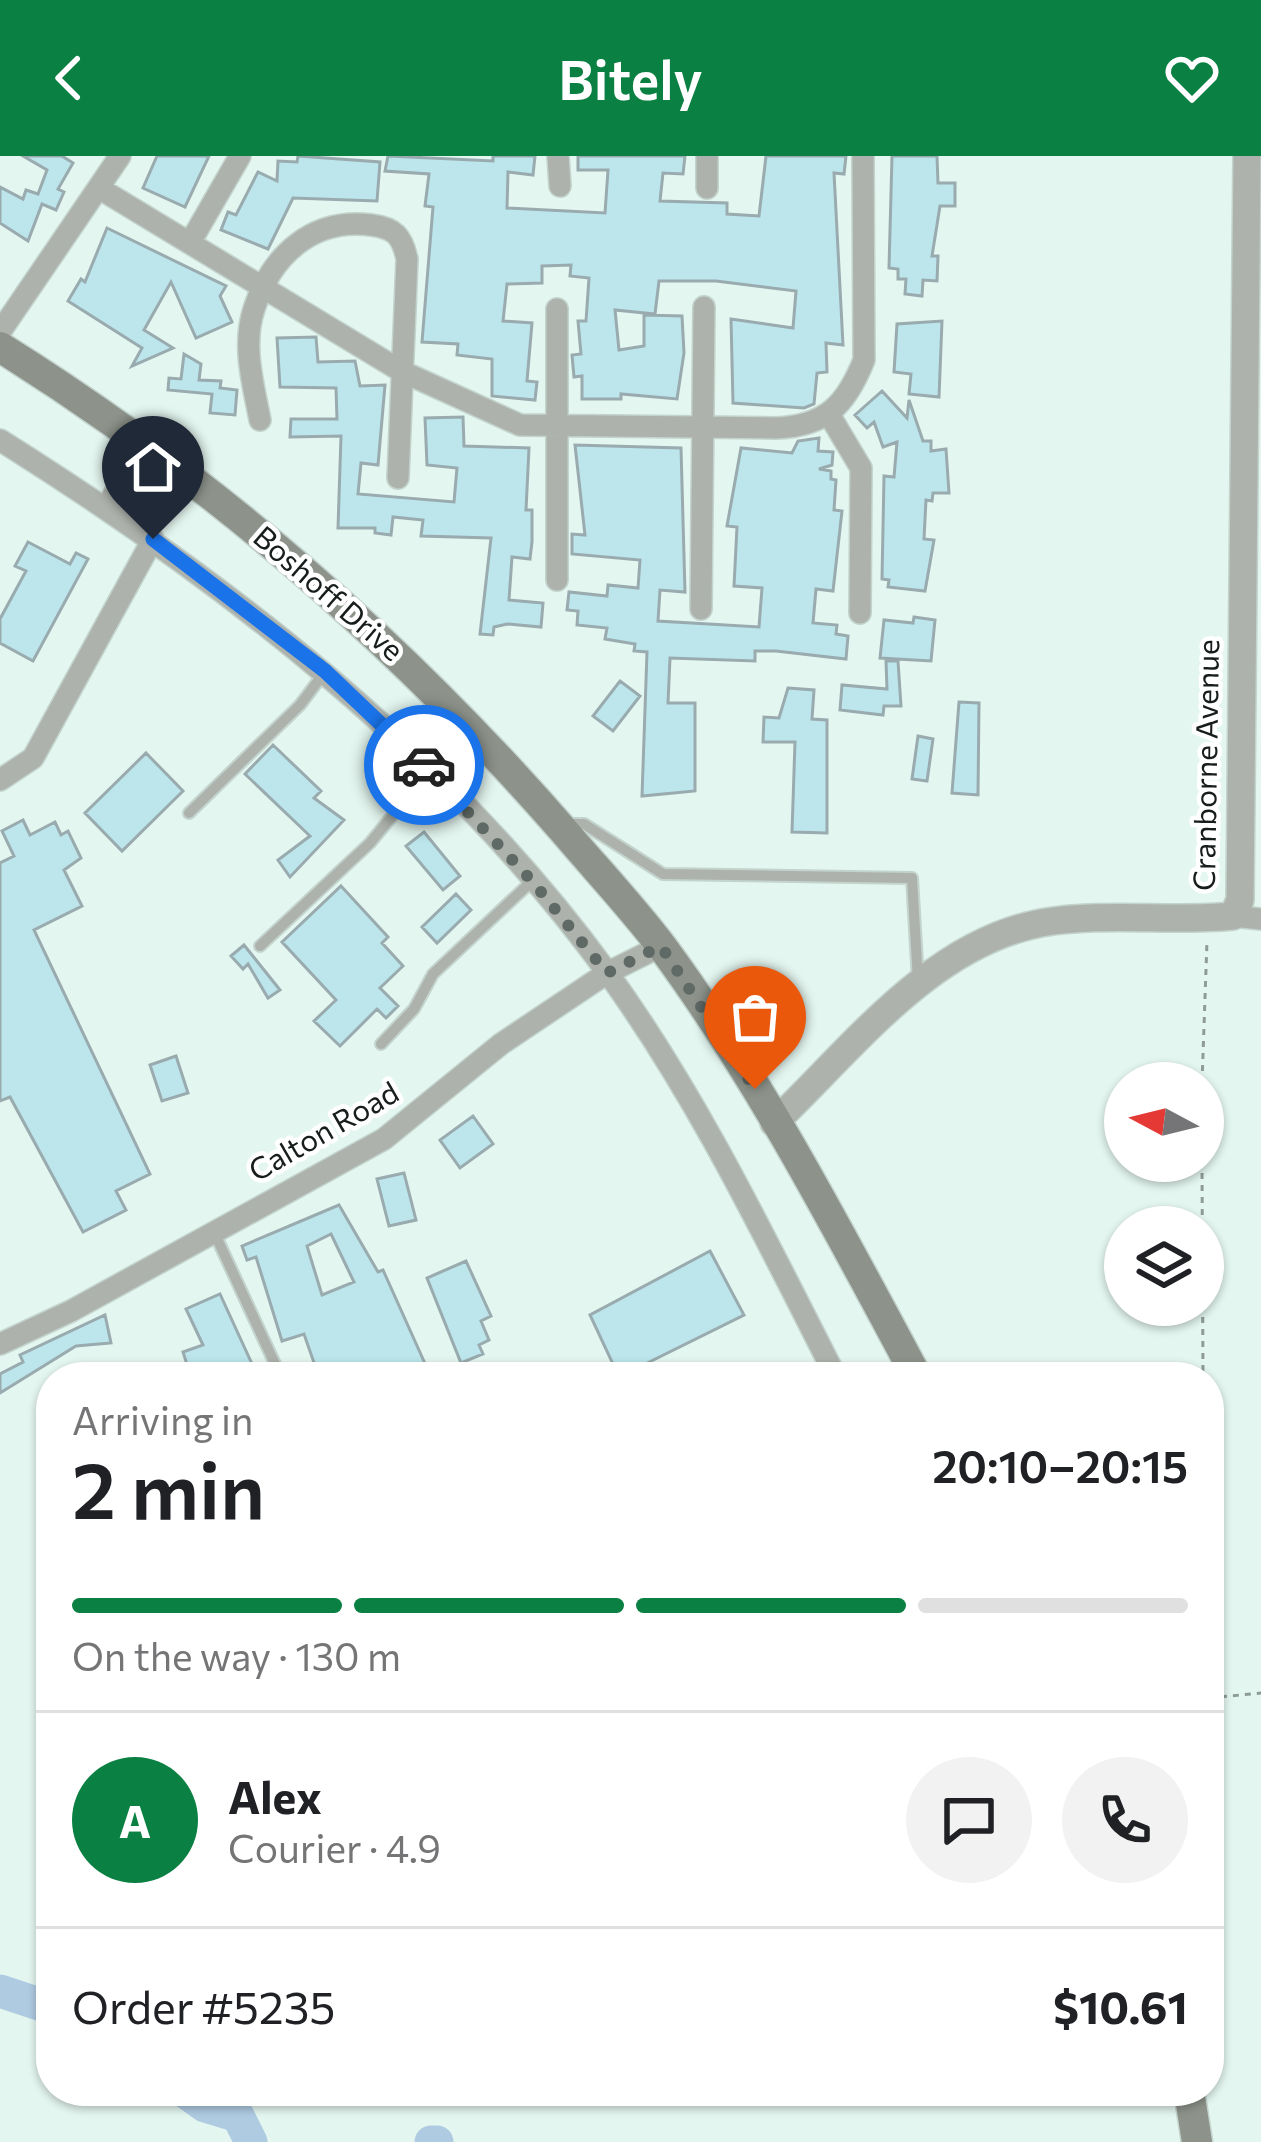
<!DOCTYPE html>
<meta charset="utf-8">
<style>
body{margin:0;font-family:Commissioner,sans-serif;background:#f2f2f2;color:#202124;height:100vh;display:flex;flex-direction:column;font-size:45px;white-space:nowrap}
*{box-sizing:border-box;margin:0}
p{font-size:39px;color:#757577}
.icon{flex:none;width:66px;height:66px;fill:none;stroke:currentColor;stroke-width:2;stroke-linecap:round;stroke-linejoin:round}
.map{position:relative;flex:1;overflow:hidden}
.details{position:absolute;left:36px;top:1206px;width:1188px;height:744px;display:flex;flex-direction:column;background:#fff;border-radius:48px;box-shadow:0 3px 9px #0004}
.details>*{flex:none}
.needle{width:78px;rotate:277deg}
.buttons{position:absolute;left:1104px;top:906px;display:grid;gap:24px}
.buttons a{display:grid;place-items:center;width:120px;height:120px;border-radius:50%;background:#fff;box-shadow:0 3px 9px #0004;font-size:60px}
.pin{position:absolute;display:grid;place-items:center;width:102px;height:102px;color:#fff;margin:-123px -51px;border-radius:50% 50% 50% 0;rotate:-45deg;box-shadow:0 0 12px #0007}
.pin .icon{rotate:45deg}
.courier{position:absolute;display:grid;place-items:center;width:120px;height:120px;margin:-60px;border:9px solid #1a73e8;border-radius:50%;background:#fff;color:#222;box-shadow:0 3px 15px #0007}
.headline em{font-style:normal;font-weight:600}
.headline div{display:flex;flex-direction:column-reverse}
.headline{display:flex;align-items:center;justify-content:space-between;height:204px;padding:0 36px}
h1{font-size:78px;font-weight:600;line-height:90px}
.bar{display:grid;grid-template-columns:repeat(4,1fr);gap:18px 12px;align-content:center;height:144px;padding:0 36px}
.bar i{height:15px;border-radius:9px;background:#e0e0e0}
.bar .on{background:#0b8043}
.bar p{grid-column:span 4}
.line{display:flex;align-items:center;gap:30px;padding:0 36px;border-top:3px solid #e0e0e0}
.line div{flex:1}
.round{display:grid;place-items:center;flex:none;width:126px;height:126px;border-radius:63px;background:#f2f2f2}
header{display:flex;justify-content:space-between;align-items:center;height:156px;padding:0 36px;background:#0b8043;color:#fff;font-size:54px;font-weight:600}
.map>svg:first-child{display:block}
</style>
<header><svg class="icon" aria-label="back" viewBox="0 0 24 24"><path d="M15 5l-7 7 7 7"/></svg>Bitely<svg class="icon" aria-label="heart" viewBox="0 0 24 24"><path d="M12 20l-8-8c-3-5 5-10 8-4 3-6 11-1 8 4z"/></svg></header>
<div class="map">
<svg width="1261" height="1986" viewBox="0 0 1261 1986">
<rect width="100%" height="100%" fill="#e4f6f0"/>
<g fill="none" stroke-linecap="round" stroke-linejoin="round">
<path stroke="#afcbe2" stroke-width="33" d="M0,1835L51,1852
M184,1935L205,1950L238,1960L251,1986
M431,1986H437"/>
</g>
<path fill="#bce6ec" stroke="#99abae" stroke-width="3" fill-rule="evenodd" d="M23,0H62L73,7L58,33L64,36L56,54L42,48L28,85L0,67V31L23,43L26,34L38,38L47,14Z
M157,0H209L185,51L143,32Z
M298,0L380,6L377,45L293,42L268,93L221,74L228,56L236,59L258,16L277,25L278,5L297,6Z
M388,0L493,5V0H535L533,19L508,16L507,52L605,57L608,14H578V0H685L683,18L663,17L660,45L727,47V58L759,60L766,0H846L844,18L834,17L843,189L826,187L827,216L817,217L814,248L804,252L733,247L731,163L793,172L796,135L716,125H659L655,158L615,154L619,194L644,190V159L682,160L684,197L677,243L621,238V243H582V220L574,221L572,199L581,198L578,165H586L589,122L570,120L571,109L542,110V127L507,128L503,165L532,167L527,225L537,226L535,244L492,240V203L457,199L458,188L422,186L433,51L425,50L429,18L385,15Z
M892,0H937L938,27H955V50H940L932,100H938L937,125L923,124L922,140L905,138L906,123H898V113L889,112Z
M107,72L226,130L220,140L232,166L196,182L171,126L144,174L173,192L132,210L142,192L68,145L81,123L85,126Z
M942,165L939,241L909,238L911,218L894,216L897,168Z
M316,181L318,206L355,205L360,230L385,229L378,309L361,307L358,338L454,346L457,312L427,309L425,262L463,261L464,290L529,292L526,354H532V386L530,403L512,401L509,444L543,447L541,471L507,468L494,471L493,479L480,478L491,382L421,380L423,364L393,361L391,379L375,377V372H338L341,280L290,281L291,263H337L336,232L280,231L277,182Z
M184,198L201,208L199,224L221,225L220,232L237,234L235,259L210,257L212,238L168,234L169,222L181,223Z
M882,235L907,262L909,244L923,285H931V295L946,293L949,337H933L932,345L926,344L924,383L934,384L925,435L888,431L889,424L882,423L884,320L894,321L897,286L883,291L874,266L867,272L855,259Z
M819,282L818,295L833,296L832,309L819,313L831,315V323L836,324L834,354L842,355L833,435L816,433L813,467L837,469L836,478L848,480L846,503L776,495H755V505L670,502L668,547H695V635L642,640L647,496L634,495L635,488L605,483L607,472L577,469L578,455L567,454L569,436L607,440L608,429L638,432L640,404L572,398V378L585,379L575,289L681,292L685,436L660,434L658,465L759,471L762,432L734,430L737,371L727,370L741,292L792,297L798,285Z
M28,386L70,408L76,397L88,403L33,505L0,487V463L26,415L15,410Z
M914,461L935,464L931,505L880,502L884,464L913,467Z
M886,505H898L901,550H884L883,559L840,554L842,529L887,533Z
M620,525L640,540L613,575L593,560Z
M788,532L814,534L812,563L827,564V677L792,676L795,586H763L764,561L779,562Z
M959,546L979,547L978,639L952,637Z
M918,580L933,583L927,625L912,623Z
M273,589L321,635L314,642L344,664L290,721L278,704L310,680L245,618Z
M146,597L183,635L122,695L85,657Z
M23,664L30,679L55,666L61,679L68,675L81,702L64,714L82,750L34,774L150,1018L116,1035L126,1054L83,1076L10,941L0,945V707L14,700L2,675Z
M424,676L460,720L443,734L406,690Z
M341,730L388,781L382,787L403,810L380,832L398,850L386,862L377,853L340,890L314,865L336,844L282,786Z
M456,738L471,754L437,787L422,771Z
M244,789L280,834L268,842L248,808L243,813L231,800Z
M176,900L188,937L162,945L150,909Z
M473,960L493,988L460,1012L440,984Z
M404,1017L416,1064L389,1070L377,1023Z
M339,1049L378,1116L383,1114L431,1221H319L304,1178L282,1185L256,1101L247,1104L242,1090ZM331,1078L354,1126L322,1139L307,1090Z
M710,1095L744,1159L619,1221L590,1159Z
M466,1105L491,1160L481,1165L489,1184L479,1189L483,1198L461,1207L427,1122Z
M220,1138L258,1221H191L183,1196L203,1189L186,1153Z
M105,1159L111,1187L76,1190L0,1237V1218L23,1206L20,1199Z"/>
<g fill="none" stroke-linecap="round" stroke-linejoin="round">
<defs>
<path id="service" d="M189,657L300,549L324,517
M568,668H584L663,718L912,722L918,825
M260,790L370,687L430,614
M381,888L414,853L433,818L532,725
M214,1076L281,1221"/>
<path id="minor" d="M558,0L560,30
M707,32V0
M102,34L401,215L520,269L776,272C826,270 846,249 864,204L863,0
M191,85L240,0
M0,176L120,0
M830,260L861,312L860,457
M260,264C253,228 242,189 254,153C272,98 313,62 371,69C395,72 402,80 407,103L398,322
M0,284C229,428 446,596 607,816C698,941 766,1084 836,1221
M106,351L144,290
M557,424V153
M701,453L704,151
M0,624L33,602L153,383
M1233,760L1261,763
M0,1188L71,1155L384,983L501,888L607,817L661,790"/>
<path id="tertiary" d="M774,967C852,893 930,788 1041,767C1103,756 1171,766 1233,760L1240,744L1247,0"/>
<path id="secondary" d="M0,191C211,323 399,486 563,674C596,713 632,751 663,792C761,925 839,1076 917,1221
M1189,1935L1197,1986"/>
</defs>
<use href="#service" stroke="#c3d3ce" stroke-width="14"/>
<use href="#minor" stroke="#c3d3ce" stroke-width="24"/>
<use href="#tertiary" stroke="#c3d3ce" stroke-width="30"/>
<use href="#secondary" stroke="#c3d3ce" stroke-width="33"/>
<path stroke="#8e9b97" stroke-width="3" stroke-dasharray="6 6" stroke-linecap="butt" d="M1202,927L1207,785
M1202,1005L1203,1221
M1209,1542L1261,1537"/>
<use href="#service" stroke="#aeb2ac" stroke-width="10"/>
<use href="#minor" stroke="#aeb2ac" stroke-width="21"/>
<use href="#tertiary" stroke="#aeb2ac" stroke-width="27"/>
<use href="#secondary" stroke="#8d938b" stroke-width="30"/>
</g>
<g fill="none" stroke-linecap="round" stroke-linejoin="round">
<path stroke="#5f6966" stroke-width="12" stroke-dasharray="0 21.6" d="M424,609L532,725L607,817L661,790L755,933"/>
<path stroke="#1a73e8" stroke-width="15" d="M153,383L325,515L424,609"/>
</g>
<g text-anchor="middle" stroke-width="9" stroke-linejoin="round" paint-order="stroke">
<g font-size="30" fill="#171d1b" stroke="#fff">
<text transform="translate(328 438) rotate(41)" y="10">Boshoff Drive</text>
<text transform="translate(1207 609) rotate(-89)" y="10">Cranborne Avenue</text>
<text transform="translate(324 976) rotate(-30)" y="10">Calton Road</text>
</g>
</g>
</svg>
<div class="buttons">
<a><svg class="needle" viewBox="-14 -14 28 28"><path d="M0-13l5 13h-10z" fill="#e53935"/><path d="M0 13l5-13h-10z" fill="#757577"/></svg></a>
<a><svg class="icon" aria-label="layers" viewBox="0 0 24 24"><path d="M12 4l9 5-9 5-9-5zM3 14l9 5 9-5"/></svg></a>
</div>
<div class="pin" style="left:755px;top:933px;background:#ea580c"><svg class="icon" aria-label="bag" viewBox="0 0 24 24"><path d="M5 8h14l-1 12H6zM9 8a3 3 0 0 1 6 0"/></svg></div>
<div class="pin" style="left:153px;top:383px;background:#1f2937"><svg class="icon" aria-label="home" viewBox="0 0 24 24"><path d="M3 11l9-7 9 7M6 9v11h12V9"/></svg></div>
<div class="courier" style="left:424px;top:609px"><svg class="icon" aria-label="car" viewBox="0 0 24 24"><path d="M5 17H2v-5l4-1 3-4h7l3 4 3 1v5h-3M9 17h6M6 11h13"/><circle cx="7" cy="17" r="2"/><circle cx="17" cy="17" r="2"/></svg></div>
<section class="details">
<div class="headline"><div><h1>2 min</h1><p>Arriving in</p></div><em>20:10–20:15</em></div>
<div class="bar"><i class="on"></i><i class="on"></i><i class="on"></i><i></i><p>On the way · 130 m</p></div>
<div class="line" style="height:216px"><b class="round" style="background:#0b8043;color:#fff">A</b><div><b>Alex</b><p>Courier · 4.9</p></div><a class="round"><svg class="icon" aria-label="chat" viewBox="0 0 24 24"><path d="M4 5h16v11H9l-5 4z"/></svg></a><a class="round"><svg class="icon" aria-label="phone" viewBox="0 0 24 24"><path d="M5 4h4l2 5-3 2q2 4 5 5l2-3 5 2v4C11 20 4 13 5 4z"/></svg></a></div>
<div class="line" style="height:156px"><div>Order #5235</div><b>$10.61</b></div>
</section>
</div>
